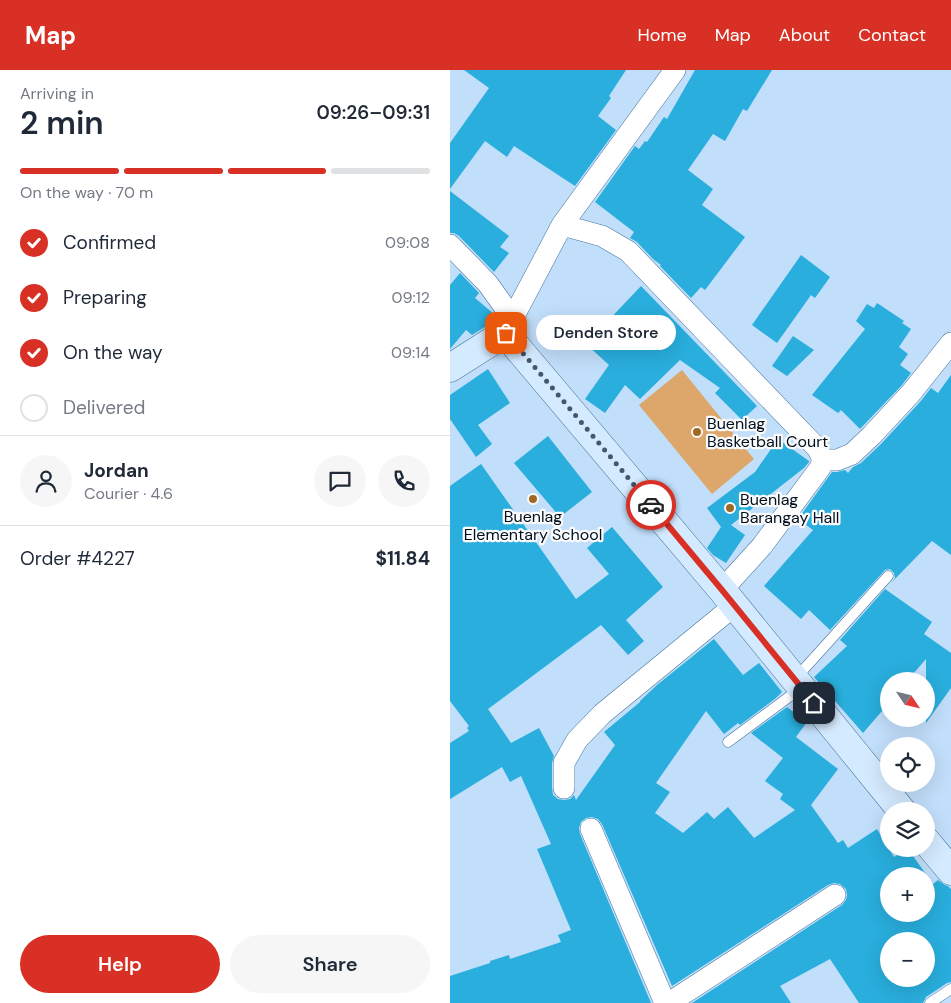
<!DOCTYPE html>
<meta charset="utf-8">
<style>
body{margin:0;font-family:"DM Sans",sans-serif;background:#f6f6f7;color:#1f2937;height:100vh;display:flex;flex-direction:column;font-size:19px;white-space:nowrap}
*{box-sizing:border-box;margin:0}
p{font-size:16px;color:#747a83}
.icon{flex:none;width:28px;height:28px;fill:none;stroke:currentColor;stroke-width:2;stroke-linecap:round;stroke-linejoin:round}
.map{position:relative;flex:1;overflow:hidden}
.drawer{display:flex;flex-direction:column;background:#fff;width:450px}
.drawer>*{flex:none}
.needle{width:32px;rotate:125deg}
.buttons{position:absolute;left:430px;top:602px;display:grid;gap:10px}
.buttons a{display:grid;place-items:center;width:55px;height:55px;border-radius:50%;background:#fff;box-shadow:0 5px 20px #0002;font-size:25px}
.pin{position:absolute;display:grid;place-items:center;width:42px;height:42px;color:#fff;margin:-21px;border-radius:10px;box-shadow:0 2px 8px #0006}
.courier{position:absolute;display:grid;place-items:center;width:50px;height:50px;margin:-25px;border:4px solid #d93025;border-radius:50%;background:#fff;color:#222;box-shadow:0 1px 6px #0007}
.bubble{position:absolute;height:35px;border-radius:18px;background:#fff;box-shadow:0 5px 20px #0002;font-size:16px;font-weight:600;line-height:35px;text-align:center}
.headline em{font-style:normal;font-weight:600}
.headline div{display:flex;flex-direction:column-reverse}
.headline{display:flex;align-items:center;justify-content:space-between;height:85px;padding:0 20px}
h1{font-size:32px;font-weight:600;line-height:38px}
.bar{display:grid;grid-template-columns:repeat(4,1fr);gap:8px 5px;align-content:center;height:60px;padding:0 20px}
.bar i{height:6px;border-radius:4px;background:#e0e1e3}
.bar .current{background:#d93025}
.bar p{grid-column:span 4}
.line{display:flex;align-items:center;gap:12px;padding:0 20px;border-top:1px solid #e0e1e3}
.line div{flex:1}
.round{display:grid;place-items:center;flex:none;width:52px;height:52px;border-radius:26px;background:#f6f6f7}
ol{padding:0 20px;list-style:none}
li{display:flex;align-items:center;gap:15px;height:55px}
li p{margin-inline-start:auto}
li .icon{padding:5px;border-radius:50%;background:#d93025;color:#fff;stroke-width:4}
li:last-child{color:#747a83}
li i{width:28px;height:28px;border:2px solid #e0e1e3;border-radius:50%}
.primary-button{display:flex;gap:10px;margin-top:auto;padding:10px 20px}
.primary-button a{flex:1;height:58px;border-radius:30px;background:#d93025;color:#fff;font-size:20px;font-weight:600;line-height:58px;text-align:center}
.primary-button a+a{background:#f6f6f7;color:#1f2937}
header{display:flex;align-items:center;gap:30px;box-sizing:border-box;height:70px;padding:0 25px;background:#d93025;color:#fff}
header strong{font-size:24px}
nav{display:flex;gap:28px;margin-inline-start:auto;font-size:18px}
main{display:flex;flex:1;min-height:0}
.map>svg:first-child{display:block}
</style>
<header>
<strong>Map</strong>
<nav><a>Home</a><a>Map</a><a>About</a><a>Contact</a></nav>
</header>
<main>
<section class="drawer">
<div class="headline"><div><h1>2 min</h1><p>Arriving in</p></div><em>09:26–09:31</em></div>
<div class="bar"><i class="current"></i><i class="current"></i><i class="current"></i><i></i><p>On the way · 70 m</p></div>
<ol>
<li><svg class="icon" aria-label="check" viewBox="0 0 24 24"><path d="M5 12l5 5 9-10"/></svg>Confirmed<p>09:08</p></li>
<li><svg class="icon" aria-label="check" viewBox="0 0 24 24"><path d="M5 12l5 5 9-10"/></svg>Preparing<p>09:12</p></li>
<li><svg class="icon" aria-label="check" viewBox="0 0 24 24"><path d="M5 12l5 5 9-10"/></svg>On the way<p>09:14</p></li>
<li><i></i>Delivered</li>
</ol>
<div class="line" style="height:90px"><a class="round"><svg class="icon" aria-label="person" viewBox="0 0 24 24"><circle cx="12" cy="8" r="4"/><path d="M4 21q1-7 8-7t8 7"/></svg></a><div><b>Jordan</b><p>Courier · 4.6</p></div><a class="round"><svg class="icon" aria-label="chat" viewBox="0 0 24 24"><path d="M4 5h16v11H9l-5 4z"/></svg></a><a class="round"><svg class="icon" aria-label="phone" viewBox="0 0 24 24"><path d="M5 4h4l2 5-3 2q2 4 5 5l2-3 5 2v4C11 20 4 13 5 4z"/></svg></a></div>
<div class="line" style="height:65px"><div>Order #4227</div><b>$11.84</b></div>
<div class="primary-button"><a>Help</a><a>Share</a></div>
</section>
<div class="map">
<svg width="501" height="933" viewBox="0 0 501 933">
<rect width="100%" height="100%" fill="#c1defa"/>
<path fill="#dda66a" d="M232,300L304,389L262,424L189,335Z"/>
<path fill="#29aedd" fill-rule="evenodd" d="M14,0H176L159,26L161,28L148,46L166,60L125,116L64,76L57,87L35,71L0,119V73L39,18Z
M245,0H322L297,41L293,39L275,71L263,64L238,100L263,119L252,135L295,167L255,220L251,217L241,228L210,196L211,195L203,189L187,172L180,168L184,162L145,132L185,76L189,79L195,71L197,72L214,47L217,49Z
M0,121L59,166L50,177L59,183L44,202L9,166L4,163H0Z
M351,185L380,207L365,228L361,225L327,273L302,255Z
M10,203L29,223L25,228L44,244L48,249L22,265L16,260L0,279V215Z
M191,216L307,336L292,350L265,323L270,318L230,290L190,329L175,315L155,343L135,329L159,295L136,274Z
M427,233L454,251L452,253L461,259L449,277L458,284L450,295L461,303L452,315L410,359L391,340L388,343L362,325L415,259L406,251L417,234L424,238Z
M343,266L364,280L337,306L322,296Z
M38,299L60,333L28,355L42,374L26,387L0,349V325Z
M501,305V485L482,471L441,513L445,508L444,503L440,499L435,500L380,560L359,540L351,549L314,516L363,460L348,449L382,402H387L395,400L398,403L403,397L411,393L431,374L470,332L481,318L488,323Z
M98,366L142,422L110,447L64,393Z
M328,369L359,391V392L354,398L281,455L295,465L276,493L263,485L257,478L271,457L257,438L305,402Z
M31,394L126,529L159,504L137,478L162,457L213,517L176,550L194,571L178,585L151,555L38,639L61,673L89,658L104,686L102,693V718L103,725L108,729L114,730L120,729L124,725L126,730L165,675L154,662L190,632V631L207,615L264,569L293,605L309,593L332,622L326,628L290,655L288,653L274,664L256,641L206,713L220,722L205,743L233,763L257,742L264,749L278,737L304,768L345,740L330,729L333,724L315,711L333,688L301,663L337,637L357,652L346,667L388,699L361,735L388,773L393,770L398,778L427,759L444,787L456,779H458L483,814L488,810L495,815L498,816L501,819V912L497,913L476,927L473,933H409L380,889L330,916L341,933H242L392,835L396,830L397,825L396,819L390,814L384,813L378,815L222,916L152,754L148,749L142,747L136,748L131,752L129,758L130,764L201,933H0V906L40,893V891L59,885L60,889L111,872L108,865L121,860L87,779L101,774L71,706L60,712L52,697L0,729V673L19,661L17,658L19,656L0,631V416ZM439,806H476V844H439ZM439,871H476V909H439Z
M435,519L482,552L474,564L501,583V618L476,653V589L457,611H439V633L413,663L364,607L397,576L390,570Z"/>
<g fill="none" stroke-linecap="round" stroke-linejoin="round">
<defs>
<path id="lane" d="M345,609L438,506
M278,672L351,618
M480,933L501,919"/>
<path id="street" d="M112,155L152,166L178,181L368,379L373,390L370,398L312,476L272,520
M0,175L38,214L63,249
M55,263L112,155L225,0
M373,390H387L402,384L422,365L461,323L501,273
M114,718V693L127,670L152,644L285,535
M141,759L215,933
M219,933L385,825"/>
<path id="secondary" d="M0,298L55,263L272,520L452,741
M476,771L501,801"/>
</defs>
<use href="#lane" stroke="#47749d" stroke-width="11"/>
<use href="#street" stroke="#47749d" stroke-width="22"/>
<use href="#secondary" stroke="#47749d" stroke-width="29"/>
<use href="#lane" stroke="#fff" stroke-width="10"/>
<use href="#street" stroke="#fff" stroke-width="21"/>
<use href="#secondary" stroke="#d4eafe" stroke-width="28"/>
</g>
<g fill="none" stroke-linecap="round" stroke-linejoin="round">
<path stroke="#44576b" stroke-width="5" stroke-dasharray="0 9" d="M56,263L201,435"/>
<path stroke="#d93025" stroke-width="6" d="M201,435L272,520L364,633"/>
</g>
<g fill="#9f6823" stroke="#fbfbfb" stroke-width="2">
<circle cx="247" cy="362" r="5"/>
<circle cx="83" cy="429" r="5"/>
<circle cx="280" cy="438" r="5"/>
</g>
<g text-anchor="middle" stroke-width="4.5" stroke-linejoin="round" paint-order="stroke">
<g font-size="16" fill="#010e1e" stroke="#fbfbfb" text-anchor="start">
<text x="257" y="359">Buenlag<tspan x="257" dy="18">Basketball Court</tspan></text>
<text x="290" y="435">Buenlag<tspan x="290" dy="18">Barangay Hall</tspan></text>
<text x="83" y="452" text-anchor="middle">Buenlag<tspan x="83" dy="18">Elementary School</tspan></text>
</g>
</g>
</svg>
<div class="buttons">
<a><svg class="needle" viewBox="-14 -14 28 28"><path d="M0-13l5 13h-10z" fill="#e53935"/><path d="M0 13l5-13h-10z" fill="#747a83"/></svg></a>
<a><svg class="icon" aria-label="locate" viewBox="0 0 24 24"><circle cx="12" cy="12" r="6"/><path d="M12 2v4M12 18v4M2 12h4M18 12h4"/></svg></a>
<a><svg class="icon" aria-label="layers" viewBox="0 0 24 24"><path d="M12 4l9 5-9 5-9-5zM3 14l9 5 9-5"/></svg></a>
<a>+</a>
<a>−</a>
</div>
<div class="pin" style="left:56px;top:263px;background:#ea580c"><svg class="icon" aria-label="bag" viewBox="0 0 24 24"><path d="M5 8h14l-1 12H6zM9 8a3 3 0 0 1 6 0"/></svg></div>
<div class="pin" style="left:364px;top:633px;background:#1f2937"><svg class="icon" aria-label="home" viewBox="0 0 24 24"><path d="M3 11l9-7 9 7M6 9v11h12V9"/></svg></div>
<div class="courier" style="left:201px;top:435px"><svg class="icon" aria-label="car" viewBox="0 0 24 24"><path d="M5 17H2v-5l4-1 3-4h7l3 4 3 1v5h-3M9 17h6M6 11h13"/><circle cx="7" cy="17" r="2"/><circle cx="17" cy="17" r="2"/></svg></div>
<div class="bubble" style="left:86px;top:245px;width:140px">Denden Store</div>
</div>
</main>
